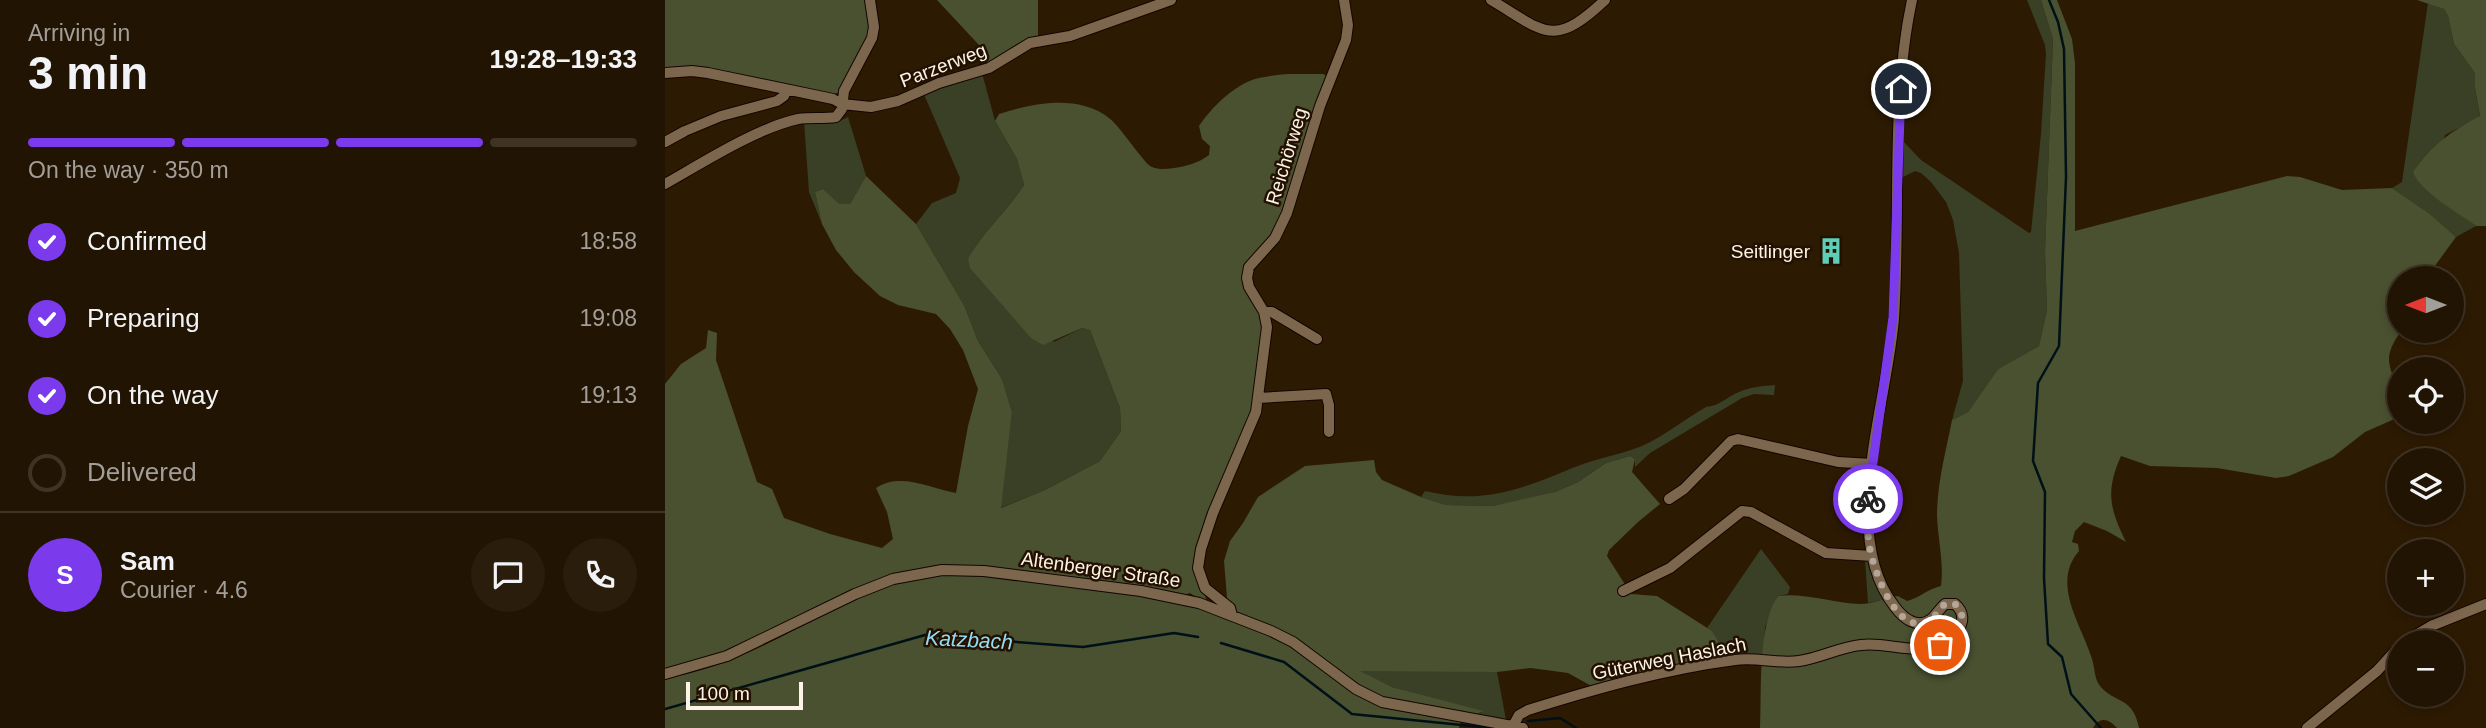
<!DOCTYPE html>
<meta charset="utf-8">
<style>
body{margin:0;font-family:Helvetica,sans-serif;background:#2a1d0c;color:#f1f3f6;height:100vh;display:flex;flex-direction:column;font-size:26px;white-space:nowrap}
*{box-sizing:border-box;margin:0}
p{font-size:23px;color:#a29e99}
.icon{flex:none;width:38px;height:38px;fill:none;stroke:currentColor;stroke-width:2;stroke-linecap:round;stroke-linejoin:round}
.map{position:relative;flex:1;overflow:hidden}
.side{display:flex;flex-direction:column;background:#221402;width:665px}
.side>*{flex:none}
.needle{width:46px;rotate:270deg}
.fabs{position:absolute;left:1722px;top:266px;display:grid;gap:14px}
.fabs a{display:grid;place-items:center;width:77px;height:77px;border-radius:50%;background:#221402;box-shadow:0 4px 10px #0003,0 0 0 2px #3f3324;font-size:35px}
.scale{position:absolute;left:21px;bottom:18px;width:117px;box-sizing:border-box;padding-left:7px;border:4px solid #fdf3e7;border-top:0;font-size:19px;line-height:24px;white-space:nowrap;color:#fdf3e7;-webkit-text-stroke:5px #231100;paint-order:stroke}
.pin{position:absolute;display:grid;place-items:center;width:60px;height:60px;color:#fff;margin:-30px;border:4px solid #fff;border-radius:50%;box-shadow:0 2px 7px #0007}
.courier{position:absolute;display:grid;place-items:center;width:70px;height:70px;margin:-35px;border:5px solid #7c3aed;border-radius:50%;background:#fff;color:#222;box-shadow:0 2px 9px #0007}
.head em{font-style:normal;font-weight:600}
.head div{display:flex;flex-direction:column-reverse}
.head{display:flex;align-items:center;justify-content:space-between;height:119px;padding:0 28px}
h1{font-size:46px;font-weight:600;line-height:52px}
.bar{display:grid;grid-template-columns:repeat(4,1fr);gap:10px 7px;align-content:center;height:84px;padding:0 28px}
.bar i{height:9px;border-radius:5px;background:#3f3324}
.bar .active{background:#7c3aed}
.bar p{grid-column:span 4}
.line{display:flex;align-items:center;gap:18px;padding:0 28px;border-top:2px solid #3f3324}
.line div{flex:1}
.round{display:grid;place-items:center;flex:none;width:74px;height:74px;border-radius:37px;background:#2a1d0c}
ol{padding:0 28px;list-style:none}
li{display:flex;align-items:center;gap:21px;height:77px}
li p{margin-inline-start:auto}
li .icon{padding:7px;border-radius:50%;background:#7c3aed;color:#fff;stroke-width:4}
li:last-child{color:#a29e99}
li i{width:38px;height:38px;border:4px solid #3f3324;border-radius:50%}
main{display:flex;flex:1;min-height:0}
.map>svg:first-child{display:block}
</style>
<main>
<section class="side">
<div class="head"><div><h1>3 min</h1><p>Arriving in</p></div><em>19:28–19:33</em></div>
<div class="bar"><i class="active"></i><i class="active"></i><i class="active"></i><i></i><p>On the way · 350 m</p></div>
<ol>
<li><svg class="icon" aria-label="check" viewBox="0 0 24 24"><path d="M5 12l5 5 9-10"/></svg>Confirmed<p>18:58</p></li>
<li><svg class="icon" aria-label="check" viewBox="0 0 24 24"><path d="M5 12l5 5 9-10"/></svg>Preparing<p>19:08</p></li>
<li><svg class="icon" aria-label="check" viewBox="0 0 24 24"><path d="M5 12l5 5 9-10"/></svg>On the way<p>19:13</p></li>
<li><i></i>Delivered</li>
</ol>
<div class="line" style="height:126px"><b class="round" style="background:#7c3aed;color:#fff">S</b><div><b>Sam</b><p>Courier · 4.6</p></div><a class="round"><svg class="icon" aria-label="chat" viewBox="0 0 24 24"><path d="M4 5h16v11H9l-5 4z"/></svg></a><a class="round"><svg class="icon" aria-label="phone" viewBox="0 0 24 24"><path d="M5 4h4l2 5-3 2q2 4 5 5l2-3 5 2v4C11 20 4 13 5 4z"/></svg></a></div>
</section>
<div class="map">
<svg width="1821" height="728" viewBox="0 0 1821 728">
<rect width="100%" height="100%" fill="#2d1a03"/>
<path fill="#394025" d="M1362,0H1376L1388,39L1380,252L1382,310L1374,346L1333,369L1303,412L1287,420L1298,381L1294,253L1288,220L1281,202L1266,182L1256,173L1250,171L1236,178L1237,140L1256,160L1364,233L1366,232L1376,134L1381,54L1380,45Z
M1763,3L1779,9L1783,16L1789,44L1810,73V88L1815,117L1780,135L1764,192L1811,226L1791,237L1765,214L1727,188L1737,182Z
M317,73L330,121L352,159L359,185C342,211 318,232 303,258L389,342L417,328L425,330L455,408L456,431L435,461L380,490L335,508L347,412L337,379L313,341L299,305L251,224L267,203L291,193L295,178L258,92Z
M183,117L201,176L185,204L174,205L158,189L150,192L157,224L144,192L139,121L173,122Z
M1110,385L1109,395L1089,394L1077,398L985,453L970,467V459L965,456L941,463L913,482L890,492L867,499L828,506L781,505L756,497L760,491C818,505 857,489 910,467C932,458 955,455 977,446C999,436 1020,419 1041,407C1054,406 1062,397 1074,392C1085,387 1098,386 1110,385Z
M1096,549L1125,587L1123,594L1113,596L1100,627L1099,657L1059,659L1047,631L1042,628Z
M1200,560L1206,563L1220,599L1203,603Z
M783,670L832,672L841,720L812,714L817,712L727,687L693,671Z"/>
<path fill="#495131" d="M0,0H202L205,34L176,91L166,96L0,71Z
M272,0H373V38L323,66L314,45Z
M1376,0H1392L1407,39L1410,63V231L1622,176L1635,177L1677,190L1727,188L1765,214L1791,237L1761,278H1734V331H1736C1719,356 1722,362 1733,388C1736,396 1734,408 1734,417L1700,432L1668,457L1624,476L1611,478L1552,468L1485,466L1456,456C1440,492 1445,509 1461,542L1442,531L1419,522L1410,531L1407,542L1413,544L1414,551C1385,584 1418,627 1427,659C1430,668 1429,678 1435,686C1450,704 1468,696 1474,728H1452C1444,719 1435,716 1428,728H1095C1097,691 1092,626 1113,596C1134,592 1171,603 1195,604C1209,604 1220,597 1233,596L1242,601C1255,598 1262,589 1276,586C1279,563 1273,540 1272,516C1272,483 1281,451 1287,420L1303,412L1333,369L1374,346L1382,310L1380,252L1388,39Z
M1752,0H1821V226H1811C1794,213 1755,192 1748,172C1768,144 1785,132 1815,116L1810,88V73L1789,44L1783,16L1779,9Z
M623,74H658L664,77L613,226L582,266C588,285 596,304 598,323C600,341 589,412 582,429C555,492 518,532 543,605L525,593L519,595L259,568L61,652L0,670V384L16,364L41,348L43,330L52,333L51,360L92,482L107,489L119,518L165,534L217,548L228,539L222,512L211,488C236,472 264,488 291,493L303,426L313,389L298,350L285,329L271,314L233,305L215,296L189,272L171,250L157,224L150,192L158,189L174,204H185L201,176L251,224L299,305L313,341L337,379L347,412L336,508L380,490L435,461L456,431L455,408L425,330L417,328L378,345L366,338L305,268L303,258C318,232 342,211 359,185L352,159L330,121L334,114C368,103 413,94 444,118C456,127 479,164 487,167C494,170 502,169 509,168C523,166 533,163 544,155L545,146L537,139L534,126C547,107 568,86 590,79C600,76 612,75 623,74Z
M965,456L970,459L967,472L995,504L973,522L944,550L942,556L966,594L992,596L1047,631L1053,641L1059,659L930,688L903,673L866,668L832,672L695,671L727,687L818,711L812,714L718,698L563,610L559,561L565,541L578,523L593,497L640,466L709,460L711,472L717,480L756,497L781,505L828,506L890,492L913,482L941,463Z
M300,572L427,588L518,603L540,609L611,638L715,706L796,721L794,728H0V678C84,666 153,610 231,582C252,574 278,575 300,572Z"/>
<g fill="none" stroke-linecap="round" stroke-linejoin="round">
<path stroke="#001017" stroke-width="2.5" d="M1384,0L1393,22L1399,49L1401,177L1394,346L1373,383L1368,461L1380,492L1379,578L1383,644L1397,657L1406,694L1436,728
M556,643L619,662L687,714L827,728
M0,709L260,635L418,647L509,633L533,637
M863,721L895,718L911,728"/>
<defs>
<path id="minor" d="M826,0C879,31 887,50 940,0
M0,73L27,71L43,73L168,99L177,104L206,107L233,101L274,83L324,68L365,43L405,36L506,0
M0,142L20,131L56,116L112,101L119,96L121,90
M0,184C37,163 92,128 133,119C146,117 159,119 171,117L177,109L179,91L207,38L209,27L205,0
M599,312H607L652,339
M593,398L661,394L664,405V432
M1004,499L1019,489L1066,441L1073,439L1173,462L1207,464
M958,591L1005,568L1077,511L1086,512L1161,553L1207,556
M567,615L565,608L540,588L533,568L536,549L548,513L591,412L602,327L599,312L584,287L582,278L584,267L610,238L622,213L655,106L681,40L683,25L679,0
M1739,642L1766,626L1821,604
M0,674L62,656L190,594L228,579L277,570L319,571L476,591L534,603L606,631L628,642L691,689L717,702L858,728
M848,726L854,715L863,710C930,689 1000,669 1070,660C1092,657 1113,664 1134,661C1155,658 1175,647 1196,645C1222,642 1245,654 1271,646C1289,640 1308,620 1290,604H1280C1274,609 1271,616 1265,620C1252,629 1238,618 1230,607C1173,536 1223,401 1229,318C1236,213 1225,103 1247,0
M1642,728L1712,671L1734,647"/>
</defs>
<use href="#minor" stroke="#140500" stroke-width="12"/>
<use href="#minor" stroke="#7d664e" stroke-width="10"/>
</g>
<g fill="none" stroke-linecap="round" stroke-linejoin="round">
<path stroke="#b4a797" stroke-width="7" stroke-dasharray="0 12.6" d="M1203,499C1202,517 1202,536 1206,554C1211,575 1231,631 1260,623C1269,620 1273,610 1280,604H1290C1306,620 1292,636 1275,645"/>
<path stroke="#7c3aed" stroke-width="9" d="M1203,499L1228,317L1236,89"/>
</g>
<defs>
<symbol id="building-bare" viewBox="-9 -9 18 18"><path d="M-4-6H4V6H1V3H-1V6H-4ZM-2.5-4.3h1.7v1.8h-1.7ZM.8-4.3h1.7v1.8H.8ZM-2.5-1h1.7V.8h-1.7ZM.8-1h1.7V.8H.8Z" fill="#5eceb8" stroke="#231100" stroke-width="2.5" paint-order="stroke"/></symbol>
</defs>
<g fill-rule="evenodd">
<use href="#building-bare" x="1147" y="232" width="38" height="38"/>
</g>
<g text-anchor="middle" stroke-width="5" stroke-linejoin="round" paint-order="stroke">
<g font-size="19" fill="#fdf3e7" stroke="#231100">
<text transform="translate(278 65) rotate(-21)" y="7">Parzerweg</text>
<text transform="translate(621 156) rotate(-73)" y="7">Reichörweg</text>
<text transform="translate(436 569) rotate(8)" y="7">Altenberger Straße</text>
<text transform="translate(1004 658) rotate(-11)" y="7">Güterweg Haslach</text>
</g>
<g font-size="19" fill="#fdf3e7" stroke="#231100" text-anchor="end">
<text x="1145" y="258">Seitlinger</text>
</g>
<g font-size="21" font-style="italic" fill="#94dcf5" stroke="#231100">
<text transform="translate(304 640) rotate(3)" y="7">Katzbach</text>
</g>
</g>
</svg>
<div class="fabs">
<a><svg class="needle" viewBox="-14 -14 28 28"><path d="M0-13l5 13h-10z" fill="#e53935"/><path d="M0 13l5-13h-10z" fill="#a29e99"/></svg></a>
<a><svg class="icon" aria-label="locate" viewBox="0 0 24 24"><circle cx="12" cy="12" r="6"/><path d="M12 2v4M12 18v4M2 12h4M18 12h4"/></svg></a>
<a><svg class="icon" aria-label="layers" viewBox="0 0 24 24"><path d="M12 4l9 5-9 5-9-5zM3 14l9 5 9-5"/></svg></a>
<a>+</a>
<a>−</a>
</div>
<div class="scale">100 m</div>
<div class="pin" style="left:1275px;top:645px;background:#ea580c"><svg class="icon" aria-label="bag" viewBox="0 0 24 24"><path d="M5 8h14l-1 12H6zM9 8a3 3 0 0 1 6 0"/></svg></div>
<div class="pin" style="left:1236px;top:89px;background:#1f2937"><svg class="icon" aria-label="home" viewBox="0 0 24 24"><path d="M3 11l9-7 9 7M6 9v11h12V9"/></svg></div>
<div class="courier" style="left:1203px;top:499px"><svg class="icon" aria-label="bike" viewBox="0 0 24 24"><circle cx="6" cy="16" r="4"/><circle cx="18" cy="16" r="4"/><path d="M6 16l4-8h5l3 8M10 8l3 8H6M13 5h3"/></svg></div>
</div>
</main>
